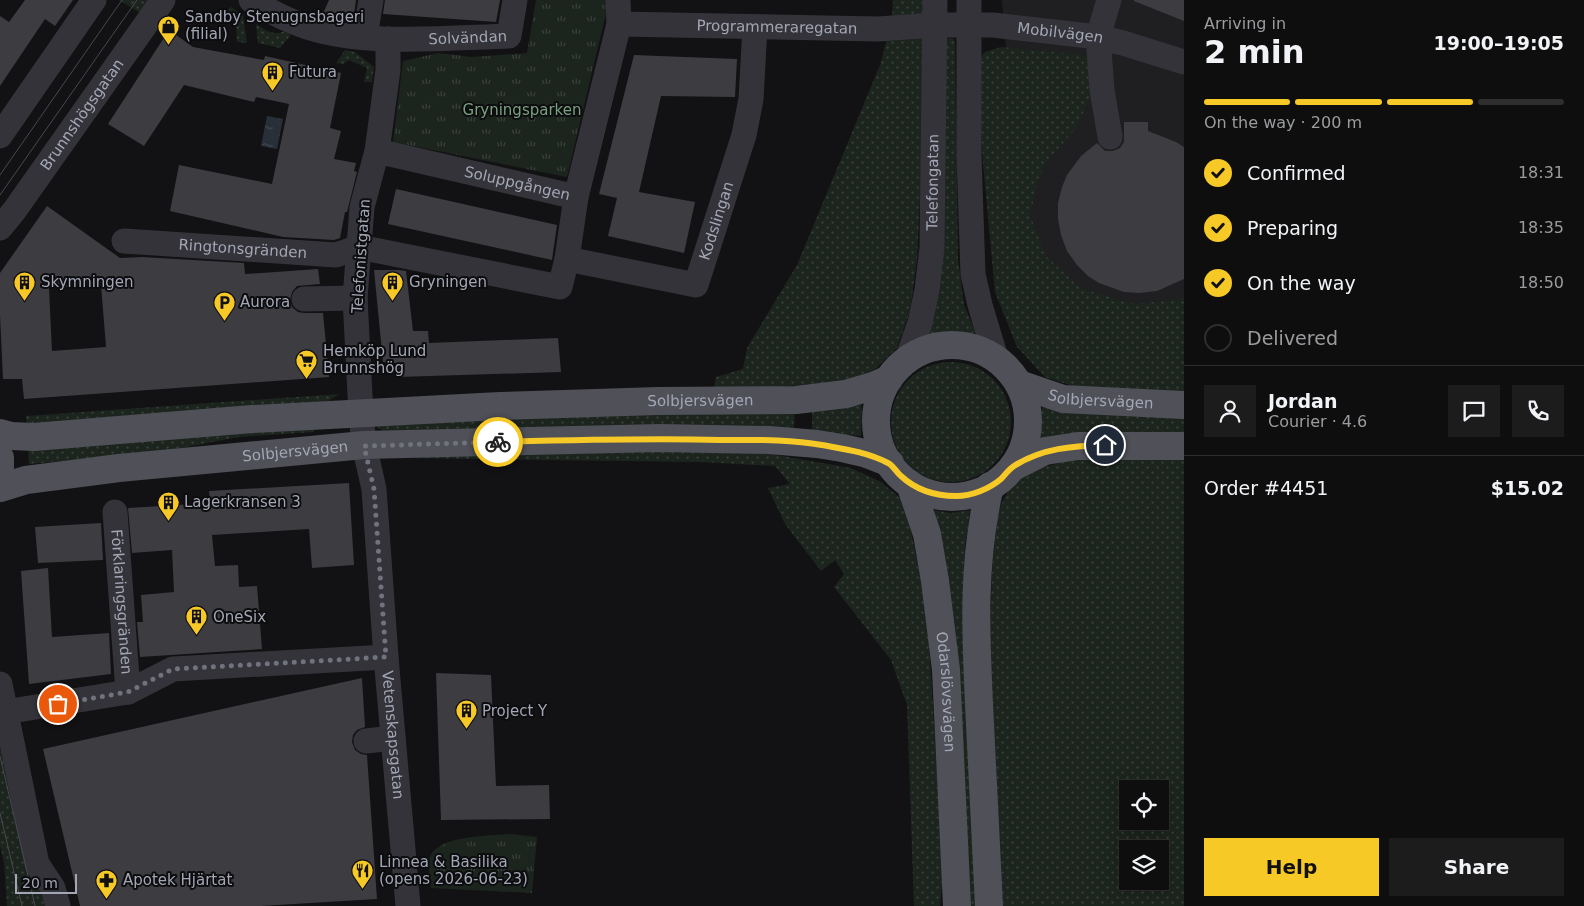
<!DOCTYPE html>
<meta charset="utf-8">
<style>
body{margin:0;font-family:"DejaVu Sans",sans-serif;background:#1c1c1d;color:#f1f3f6;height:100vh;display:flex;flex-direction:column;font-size:19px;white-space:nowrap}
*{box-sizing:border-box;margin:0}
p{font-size:16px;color:#9b9c9e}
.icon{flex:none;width:28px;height:28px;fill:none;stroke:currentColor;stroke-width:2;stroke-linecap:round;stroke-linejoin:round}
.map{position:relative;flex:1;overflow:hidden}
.side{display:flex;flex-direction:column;background:#0e0e0f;width:400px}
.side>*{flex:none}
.buttons{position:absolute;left:1119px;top:780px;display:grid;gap:10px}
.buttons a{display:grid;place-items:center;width:50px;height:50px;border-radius:0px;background:#0e0e0f;box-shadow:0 2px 12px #0003,0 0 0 1px #2e2e2f;font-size:25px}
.scale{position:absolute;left:15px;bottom:12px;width:62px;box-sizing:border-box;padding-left:5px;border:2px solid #a3a7b5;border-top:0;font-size:14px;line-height:18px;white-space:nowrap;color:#a3a7b5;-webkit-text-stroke:4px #0d0d0f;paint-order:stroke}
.pin{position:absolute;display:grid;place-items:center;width:42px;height:42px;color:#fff;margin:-21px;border:2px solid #fff;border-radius:50%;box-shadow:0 1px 5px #0007}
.courier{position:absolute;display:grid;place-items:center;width:50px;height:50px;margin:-25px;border:4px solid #f7c927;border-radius:50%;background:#fff;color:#222;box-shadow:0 1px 6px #0007}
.headline em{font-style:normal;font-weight:700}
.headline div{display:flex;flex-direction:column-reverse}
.headline{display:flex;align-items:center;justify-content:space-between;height:85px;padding:0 20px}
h1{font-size:32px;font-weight:700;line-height:38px}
.bar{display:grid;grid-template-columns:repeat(4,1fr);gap:8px 5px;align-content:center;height:60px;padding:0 20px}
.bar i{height:6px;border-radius:4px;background:#2e2e2f}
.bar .on{background:#f7c927}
.bar p{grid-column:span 4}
.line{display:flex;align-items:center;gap:12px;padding:0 20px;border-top:1px solid #2e2e2f}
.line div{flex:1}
.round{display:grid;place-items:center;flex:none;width:52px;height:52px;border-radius:0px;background:#1c1c1d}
ol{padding:0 20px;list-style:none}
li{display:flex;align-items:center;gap:15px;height:55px}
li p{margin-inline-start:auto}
li .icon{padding:5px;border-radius:50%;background:#f7c927;color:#111;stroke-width:4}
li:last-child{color:#9b9c9e}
li i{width:28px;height:28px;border:2px solid #2e2e2f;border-radius:50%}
.button{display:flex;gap:10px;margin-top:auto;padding:10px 20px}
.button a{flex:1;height:58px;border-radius:0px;background:#f7c927;color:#111;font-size:20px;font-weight:700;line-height:58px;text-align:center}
.button a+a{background:#1c1c1d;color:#f1f3f6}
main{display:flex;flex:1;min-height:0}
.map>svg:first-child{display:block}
</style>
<main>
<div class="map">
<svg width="1184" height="906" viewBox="0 0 1184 906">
<defs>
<pattern id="grass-dots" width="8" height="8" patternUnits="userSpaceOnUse" patternTransform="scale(1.25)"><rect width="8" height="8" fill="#1c241e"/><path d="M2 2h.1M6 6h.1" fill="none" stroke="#3a413c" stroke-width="1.8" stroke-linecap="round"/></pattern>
<pattern id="park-tufts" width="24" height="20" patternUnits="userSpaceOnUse" patternTransform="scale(1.25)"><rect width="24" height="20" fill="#1c241e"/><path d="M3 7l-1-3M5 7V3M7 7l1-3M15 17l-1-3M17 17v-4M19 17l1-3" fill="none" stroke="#3a413c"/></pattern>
<pattern id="water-ripples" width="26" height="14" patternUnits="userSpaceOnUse" patternTransform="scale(1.25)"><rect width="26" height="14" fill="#282f38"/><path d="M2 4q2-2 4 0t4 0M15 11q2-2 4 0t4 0" fill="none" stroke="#444a53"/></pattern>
</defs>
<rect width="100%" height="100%" fill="#121214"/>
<path fill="#1f1e21" d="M1002,0H1184V311L1089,316L1031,268L1009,88Z"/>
<path fill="url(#grass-dots)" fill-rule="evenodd" d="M119,0H156L145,16Z
M893,0H925L922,154L917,260L910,311L897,348L874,370L847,381L776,387H714L716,377L743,369L747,348L797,265L880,65L892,20Z
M231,7L243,15L247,43L237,42L236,20L226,11Z
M256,24C267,31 272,36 285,31L291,35L280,48L258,43Z
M951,38L954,39L955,42L958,259L964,305L976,333L942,332L927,335L945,39Z
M1001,47L1076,54L1084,55L1089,61L1091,96L1076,128L1047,162L1038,180L1030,216L1047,257L1082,289L1135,304L1180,299L1184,296V393L1076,387L1045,377L1017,347L995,292L983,164L977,61L985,52Z
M345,50L355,52L374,67L372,82H364L367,68L349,60L343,64L336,63Z
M891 422a60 60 0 1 1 120 0a60 60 0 1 1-120 0Z
M339,394L327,402L27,428L26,416Z
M859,404L861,405L862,408L861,436L812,432V408Z
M1042,407C1089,416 1136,416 1184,417V433C1136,433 1088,431 1040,440Z
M795,410L794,430L385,432L378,428L376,423Z
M316,429L313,432L239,437L155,453L29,464L28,446Z
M535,451L759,452L851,468L881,482L900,498L910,527L921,579L929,642L943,873L940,906H914L907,705L891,660L834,587L844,574L835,560L821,571L785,524L768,488L790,484L775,466L702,462L405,458Z
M1117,457L1184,460V906H999L987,673L993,556L998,511L1010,487L1031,471L1066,461ZM1128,789H1160V821H1128ZM1128,849H1160V881H1128Z
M933,510L951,513L970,510L965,548L963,609L977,906H967Z
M0,724L49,906H7L4,862L0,846Z"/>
<path fill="url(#park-tufts)" d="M536,0H608V5L567,177L393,142L403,61L438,53L472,57L527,53Z
M510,834L537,837L532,893L431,888C430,879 427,866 430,857C438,835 490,836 510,834Z"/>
<path fill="url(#water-ripples)" d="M267,116L283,119L277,149L261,146Z"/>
<path fill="#3c3c41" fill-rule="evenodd" d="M25,0H73L55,26L45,19L0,86V16L9,22Z
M329,0H356L353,22L322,16Z
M385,0H500L496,22L383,14Z
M1134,0H1184V21L1134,1Z
M169,30L193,47L264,60L265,56L341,73L330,128L341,131L334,159L356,163L354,171L357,172L347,212H345L340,238L334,240L283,237L170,211L179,165L272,184L289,104L256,97L254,102L184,85L144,146L108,124Z
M634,55L737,59L735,97L661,96L639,192L695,202L684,253L608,236L617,198L599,194Z
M1124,122H1148V131L1176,142L1184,147V279L1157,291L1139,293L1124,292L1099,283L1088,276L1077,265L1067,251L1061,235L1058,219V203L1062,187L1067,175L1081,156L1097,143L1105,151H1113L1120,148L1124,142Z
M396,189L557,225L552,260L388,224Z
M47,206L120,258L142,257L244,263L245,274L318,269L320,284L297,286L292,292L290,300L292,307L298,312L304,313H323L329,377L24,399L22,379H3L0,315V273ZM101,285L106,347L52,351L49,288Z
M374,270H399L406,271L413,331H428L429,343L558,338L561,372L398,377L396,363L383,362Z
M349,483L354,565L312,568L309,529L212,535L215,566L238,565L239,587L257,586L262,649L140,657L137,622H143L141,595L174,592L172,550L132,553L128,508L210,503L209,491Z
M101,523L103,560L38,563L35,527Z
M48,568L52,637L109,633L111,674L29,684L21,571Z
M436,673L491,675L496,786L549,785L550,819L441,820Z
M362,678L365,727L357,730L353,735L352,742L355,750L361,754L367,755L377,899L261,906H80L43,749Z"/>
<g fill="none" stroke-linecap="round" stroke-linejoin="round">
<g stroke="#333339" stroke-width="25">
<path id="s1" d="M251,0C266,9 282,18 299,24C358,47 445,38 509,36L515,0"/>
<path d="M969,0V155L973,274L980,305L996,358"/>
<path d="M1109,0L1098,37L1102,90L1110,137"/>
<path id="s2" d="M619,24L878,29L934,25H993L1098,37L1123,43L1184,62"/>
<path d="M365,37L371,0"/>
<path id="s3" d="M388,39V70L377,151L362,207L355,298L361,414L364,445L374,489L386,657L408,906"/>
<path d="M0,136L94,0"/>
<path id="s4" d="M377,151L576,197L619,24L618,0"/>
<path id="s5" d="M0,228L14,211L163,0"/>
<path id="s6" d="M124,241L336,255L359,247L560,287L567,259L576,197"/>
<path id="s7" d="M567,259L696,285L744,135L751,99L755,27"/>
<path d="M304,299L355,298"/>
<path id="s8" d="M907,360L920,323L927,290L932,248L935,0"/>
<path id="s9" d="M115,512L128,692"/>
<path d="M0,684L37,864L53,888L58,906"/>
<path d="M5,712L128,692L173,669L386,657"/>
<path d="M366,741L393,738"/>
</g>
<g stroke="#4f5058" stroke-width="28">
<circle cx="952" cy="421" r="76"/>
<path id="s10" d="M1019,384L1063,399L1184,405"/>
<path id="s11" d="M0,433L11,436L34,437L252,419L500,406L658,401L796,400L846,394L873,386L889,379"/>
<path d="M0,458V472"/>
<path d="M1013,467L1045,451L1078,446H1184"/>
<path id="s12" d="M910,484L927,534L935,581L946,670L957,906"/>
<path id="s13" d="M0,488L26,480L119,468L364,445L660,438L769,440L817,444L842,448L864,453L890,463"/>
<path d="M989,906C986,845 983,785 980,724C976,643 971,566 990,486"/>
</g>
<path stroke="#484950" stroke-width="1" d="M0,175L122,0
M0,195L137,0
M0,756L35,906
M0,813L22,906"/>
</g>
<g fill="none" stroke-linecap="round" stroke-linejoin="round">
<path stroke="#70737d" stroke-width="5" stroke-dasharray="0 9" d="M58,704L128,692L173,669L386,657L374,489L364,446L498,442"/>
<path stroke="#f7c927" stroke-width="6" d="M498,442C572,440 646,438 720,440C754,440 789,439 822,445C844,449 867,452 888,463C893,465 896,472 901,476C916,490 935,496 956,496C972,496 989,489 1001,479C1005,475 1009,469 1014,466C1042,448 1073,446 1105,445"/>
</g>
<defs>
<symbol id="shop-pin" viewBox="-11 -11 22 30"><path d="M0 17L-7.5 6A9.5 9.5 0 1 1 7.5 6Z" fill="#f7c927" stroke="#0d0d0f"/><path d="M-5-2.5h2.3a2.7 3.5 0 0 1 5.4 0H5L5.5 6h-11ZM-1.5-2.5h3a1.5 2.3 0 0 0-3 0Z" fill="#111"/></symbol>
<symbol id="building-pin" viewBox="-11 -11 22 30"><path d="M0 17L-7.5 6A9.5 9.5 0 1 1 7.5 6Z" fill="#f7c927" stroke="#0d0d0f"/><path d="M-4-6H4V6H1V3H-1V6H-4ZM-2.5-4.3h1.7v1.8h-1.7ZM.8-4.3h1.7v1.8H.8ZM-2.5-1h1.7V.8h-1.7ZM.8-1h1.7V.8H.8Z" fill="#111"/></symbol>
<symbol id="parking-pin" viewBox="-11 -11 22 30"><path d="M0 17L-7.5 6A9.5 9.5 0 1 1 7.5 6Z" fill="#f7c927" stroke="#0d0d0f"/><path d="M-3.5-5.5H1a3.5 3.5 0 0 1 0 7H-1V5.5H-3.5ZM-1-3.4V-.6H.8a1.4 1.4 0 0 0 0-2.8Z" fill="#111"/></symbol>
<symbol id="supermarket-pin" viewBox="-11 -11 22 30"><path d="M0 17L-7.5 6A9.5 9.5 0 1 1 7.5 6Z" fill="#f7c927" stroke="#0d0d0f"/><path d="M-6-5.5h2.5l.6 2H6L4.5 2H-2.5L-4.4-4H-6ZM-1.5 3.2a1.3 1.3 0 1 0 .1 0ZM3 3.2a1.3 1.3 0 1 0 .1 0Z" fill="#111"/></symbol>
<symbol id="restaurant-pin" viewBox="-11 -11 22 30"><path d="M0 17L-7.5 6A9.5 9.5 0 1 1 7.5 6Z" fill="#f7c927" stroke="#0d0d0f"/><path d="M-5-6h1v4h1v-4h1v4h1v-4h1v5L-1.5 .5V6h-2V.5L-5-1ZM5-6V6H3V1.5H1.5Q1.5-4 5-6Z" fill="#111"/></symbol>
<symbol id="pharmacy-pin" viewBox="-11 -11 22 30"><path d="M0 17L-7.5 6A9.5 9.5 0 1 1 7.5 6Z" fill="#f7c927" stroke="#0d0d0f"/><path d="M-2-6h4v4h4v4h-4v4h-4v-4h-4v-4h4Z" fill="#111"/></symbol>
</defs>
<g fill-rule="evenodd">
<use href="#shop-pin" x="156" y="14" width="25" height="34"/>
<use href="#building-pin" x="260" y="60" width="25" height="34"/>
<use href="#building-pin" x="12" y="270" width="25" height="34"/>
<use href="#building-pin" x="380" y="270" width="25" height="34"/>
<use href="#parking-pin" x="212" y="290" width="25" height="34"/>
<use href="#supermarket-pin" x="294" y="348" width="25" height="34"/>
<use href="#building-pin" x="156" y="490" width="25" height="34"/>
<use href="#building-pin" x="184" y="604" width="25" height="34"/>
<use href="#building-pin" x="454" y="698" width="25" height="34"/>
<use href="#restaurant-pin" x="350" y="858" width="25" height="34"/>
<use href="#pharmacy-pin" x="94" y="868" width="25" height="34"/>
</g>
<g text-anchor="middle" stroke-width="4" stroke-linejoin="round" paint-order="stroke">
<g font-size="15" fill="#a3a7b5" stroke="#0d0d0f" text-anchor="start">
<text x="185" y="22">Sandby Stenugnsbageri<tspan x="185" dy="17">(filial)</tspan></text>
<text x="289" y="77">Futura</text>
<text x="41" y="287">Skymningen</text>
<text x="409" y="287">Gryningen</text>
<text x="240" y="307">Aurora</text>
<text x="323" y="356">Hemköp Lund<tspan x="323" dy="17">Brunnshög</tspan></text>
<text x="184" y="507">Lagerkransen 3</text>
<text x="213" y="622">OneSix</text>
<text x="482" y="716">Project Y</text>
<text x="379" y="867">Linnea &amp; Basilika<tspan x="379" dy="17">(opens 2026-06-23)</tspan></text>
<text x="123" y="885">Apotek Hjärtat</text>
</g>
<g font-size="15" fill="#a3a7b5" stroke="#0d0d0f">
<text dy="5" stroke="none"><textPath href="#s2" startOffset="158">Programmeraregatan</textPath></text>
<text dy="5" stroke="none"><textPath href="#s2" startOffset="442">Mobilvägen</textPath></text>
<text dy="5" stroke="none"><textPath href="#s1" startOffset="224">Solvändan</textPath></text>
<text dy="5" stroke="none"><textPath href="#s5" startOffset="140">Brunnshögsgatan</textPath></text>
<text dy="5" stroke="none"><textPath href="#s8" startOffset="181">Telefongatan</textPath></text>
<text dy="5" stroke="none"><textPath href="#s4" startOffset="144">Soluppgången</textPath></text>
<text dy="5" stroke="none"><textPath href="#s7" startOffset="199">Kodslingan</textPath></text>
<text dy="5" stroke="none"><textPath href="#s6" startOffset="119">Ringtonsgränden</textPath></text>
<text transform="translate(361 256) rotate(-86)" y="5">Telefonistgatan</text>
<text dy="5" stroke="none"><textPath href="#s10" startOffset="84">Solbjersvägen</textPath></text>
<text dy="5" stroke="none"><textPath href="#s11" startOffset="702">Solbjersvägen</textPath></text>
<text dy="5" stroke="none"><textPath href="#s13" startOffset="298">Solbjersvägen</textPath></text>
<text dy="5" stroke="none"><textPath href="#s9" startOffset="90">Förklaringsgränden</textPath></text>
<text dy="5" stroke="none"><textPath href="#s12" startOffset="212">Odarslövsvägen</textPath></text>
<text dy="5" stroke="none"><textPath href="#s3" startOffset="701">Vetenskapsgatan</textPath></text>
</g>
<g font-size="15" fill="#79a180" stroke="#0d0d0f">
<text x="522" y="115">Gryningsparken</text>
</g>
</g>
</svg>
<div class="buttons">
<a><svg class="icon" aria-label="locate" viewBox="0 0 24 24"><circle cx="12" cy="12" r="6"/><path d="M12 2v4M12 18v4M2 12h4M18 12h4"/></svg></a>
<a><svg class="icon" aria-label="layers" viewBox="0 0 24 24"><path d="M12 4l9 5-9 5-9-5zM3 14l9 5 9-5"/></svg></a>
</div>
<div class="scale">20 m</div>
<div class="pin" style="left:58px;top:704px;background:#ea580c"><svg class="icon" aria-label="bag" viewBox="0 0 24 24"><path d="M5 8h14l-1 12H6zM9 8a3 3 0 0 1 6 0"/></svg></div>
<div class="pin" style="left:1105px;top:445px;background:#1f2937"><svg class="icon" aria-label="home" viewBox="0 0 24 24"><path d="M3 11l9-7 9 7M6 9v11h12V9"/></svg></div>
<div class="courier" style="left:498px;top:442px"><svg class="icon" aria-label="bike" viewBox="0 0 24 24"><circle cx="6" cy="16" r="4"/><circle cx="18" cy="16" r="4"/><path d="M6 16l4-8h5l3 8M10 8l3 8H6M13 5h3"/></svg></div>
</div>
<section class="side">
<div class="headline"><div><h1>2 min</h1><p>Arriving in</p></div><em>19:00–19:05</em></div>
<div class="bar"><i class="on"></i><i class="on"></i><i class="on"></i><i></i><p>On the way · 200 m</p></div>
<ol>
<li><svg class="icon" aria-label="check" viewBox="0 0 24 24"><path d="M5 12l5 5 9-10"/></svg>Confirmed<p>18:31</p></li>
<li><svg class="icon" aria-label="check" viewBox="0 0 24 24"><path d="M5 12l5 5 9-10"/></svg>Preparing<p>18:35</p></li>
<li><svg class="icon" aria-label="check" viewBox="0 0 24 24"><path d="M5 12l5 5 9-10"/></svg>On the way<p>18:50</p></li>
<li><i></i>Delivered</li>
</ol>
<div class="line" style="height:90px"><a class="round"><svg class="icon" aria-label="person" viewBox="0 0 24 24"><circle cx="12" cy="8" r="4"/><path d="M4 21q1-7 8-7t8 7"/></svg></a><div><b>Jordan</b><p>Courier · 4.6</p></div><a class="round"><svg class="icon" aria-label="chat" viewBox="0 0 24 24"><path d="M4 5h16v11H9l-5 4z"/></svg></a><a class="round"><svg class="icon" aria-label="phone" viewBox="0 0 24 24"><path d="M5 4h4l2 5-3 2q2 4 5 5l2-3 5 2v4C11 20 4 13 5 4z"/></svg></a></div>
<div class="line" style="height:65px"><div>Order #4451</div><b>$15.02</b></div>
<div class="button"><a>Help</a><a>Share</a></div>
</section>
</main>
